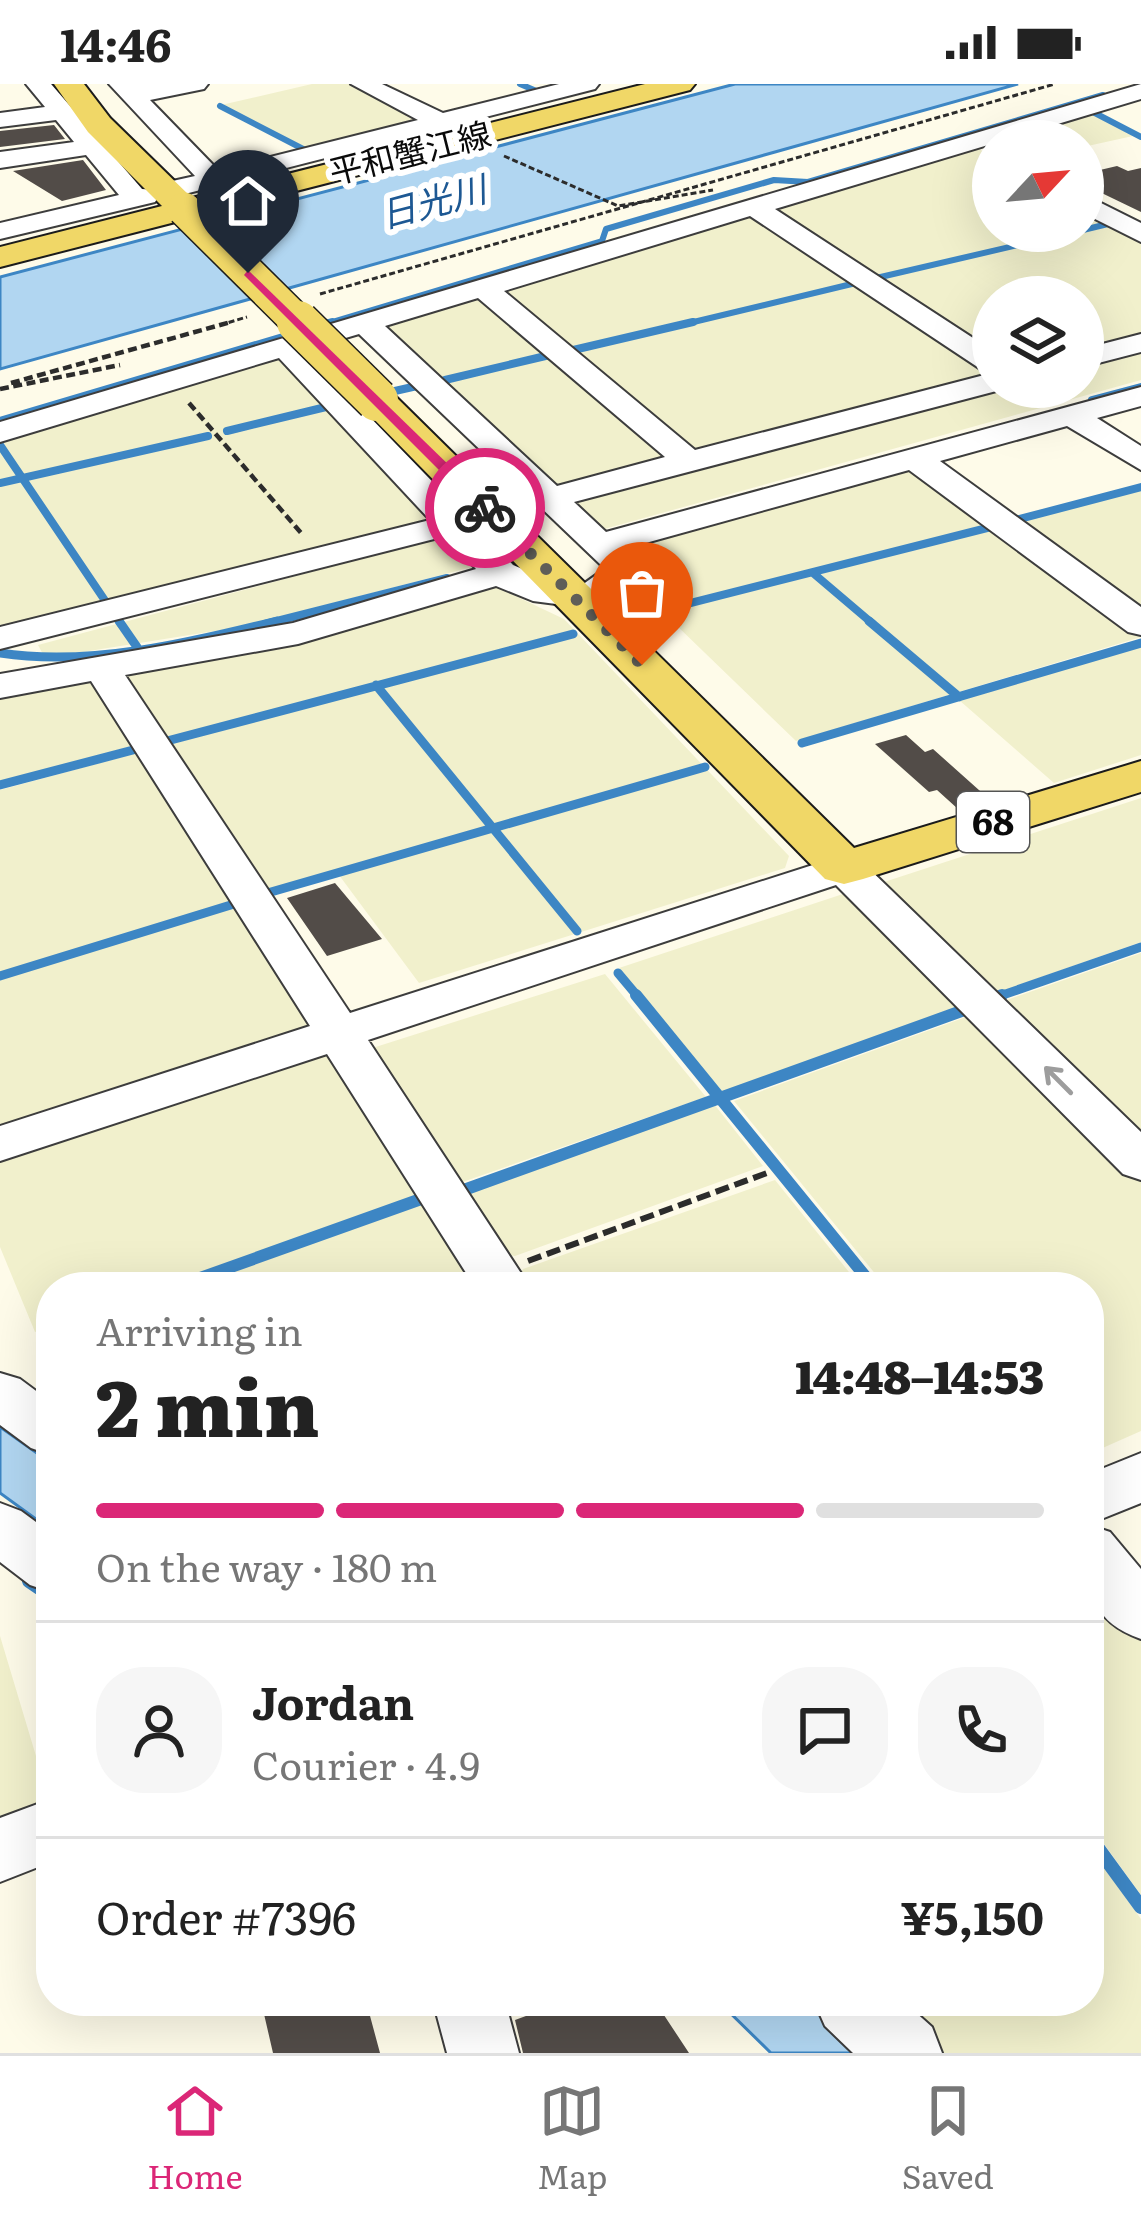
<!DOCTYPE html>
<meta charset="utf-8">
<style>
body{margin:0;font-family:Literata,"Noto Sans JP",serif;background:#f6f6f6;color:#222;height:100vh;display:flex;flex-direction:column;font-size:45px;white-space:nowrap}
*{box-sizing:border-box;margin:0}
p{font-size:39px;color:#767676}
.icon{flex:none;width:66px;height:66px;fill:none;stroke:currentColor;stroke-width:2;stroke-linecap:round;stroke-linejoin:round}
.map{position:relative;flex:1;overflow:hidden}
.side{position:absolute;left:36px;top:1188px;width:1068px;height:744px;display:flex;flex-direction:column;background:#fff;border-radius:48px;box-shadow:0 12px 48px #0002}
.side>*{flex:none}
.needle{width:78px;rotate:64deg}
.fabs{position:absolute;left:972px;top:36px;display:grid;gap:24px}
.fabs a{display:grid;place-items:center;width:132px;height:132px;border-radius:50%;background:#fff;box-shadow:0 12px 48px #0002;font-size:60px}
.pin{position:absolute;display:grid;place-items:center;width:102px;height:102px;color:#fff;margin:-123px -51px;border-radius:50% 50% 50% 0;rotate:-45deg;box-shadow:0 0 12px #0007}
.pin .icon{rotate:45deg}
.courier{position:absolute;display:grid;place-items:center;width:120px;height:120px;margin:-60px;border:9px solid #db2777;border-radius:50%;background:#fff;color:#222;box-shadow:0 3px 15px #0007}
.overview em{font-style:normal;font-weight:800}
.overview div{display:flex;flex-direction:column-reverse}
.overview{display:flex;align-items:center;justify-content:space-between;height:204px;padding:0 60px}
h1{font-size:78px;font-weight:800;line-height:90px}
.bar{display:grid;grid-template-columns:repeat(4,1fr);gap:18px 12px;align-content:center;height:144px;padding:0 60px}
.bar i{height:15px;border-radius:9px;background:#e0e0e0}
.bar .on{background:#db2777}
.bar p{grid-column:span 4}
.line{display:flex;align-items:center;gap:30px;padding:0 60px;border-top:3px solid #e0e0e0}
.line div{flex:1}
.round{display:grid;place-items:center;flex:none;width:126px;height:126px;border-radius:48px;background:#f6f6f6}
.status{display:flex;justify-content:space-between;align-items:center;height:84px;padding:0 60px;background:#fff;direction:ltr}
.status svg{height:33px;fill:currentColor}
.menu{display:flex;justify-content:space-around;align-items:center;height:168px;border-top:3px solid #e0e0e0;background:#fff;font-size:33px;color:#767676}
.menu a{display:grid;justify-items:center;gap:6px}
.menu .on{color:#db2777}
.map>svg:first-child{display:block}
</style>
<div class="status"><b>14:46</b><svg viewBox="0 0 49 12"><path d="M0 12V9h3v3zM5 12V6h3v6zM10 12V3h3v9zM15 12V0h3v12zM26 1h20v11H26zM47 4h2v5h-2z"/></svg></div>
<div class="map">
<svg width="1141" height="1969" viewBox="0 0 1141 1969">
<rect width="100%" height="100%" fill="#fefbe9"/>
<path fill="#f1f0cc" d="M312,0H355L416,28L406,32L419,39L309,67L221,21Z
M1086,27L1133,52L1083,63V57H993V67L982,61L983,55Z
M972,61L993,73V147H1083V121L1141,152V255L1083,271V213H993V278L765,121Z
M746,127L993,284V295L700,371L497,203Z
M476,209L677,374L567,404L550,403L381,243Z
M1141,262V296L597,447L569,413L993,303H1083V277Z
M274,273L286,274L446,438L0,548V354Z
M917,385L1141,547V553L796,657L645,511L647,489L626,470L631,462Z
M1141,405V528L1022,442L1024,436Z
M449,451L480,481L240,543L45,574L38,561Z
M492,501L564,535L789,772L785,784L419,899L336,787L260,809L121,592L125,585Z
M1141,562V671L1054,699L959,616Z
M87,590L140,660L0,697V610Z
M144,667L320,941L0,1051V706Z
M1141,714V858L988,912L878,800Z
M852,807L965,920L722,1008L619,884Z
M1141,869V1064L995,920Z
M605,890L706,1013L451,1102L363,967Z
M977,929L1141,1095V1347L1089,1370V1203H886L734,1017Z
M313,969L331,971L420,1112L162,1203H51V1242L35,1248L0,1163V1071Z
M714,1020L763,1082L515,1172L499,1170L461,1110Z
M775,1096L861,1203H521L517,1196L523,1185Z
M426,1117L466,1184L460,1194L435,1203H189Z
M1089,1491L1141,1555V1811L1089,1739Z
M0,1552L51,1722L0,1742Z
M1089,1763L1141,1835V1969H938L882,1917H1089Z"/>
<path fill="#b1d6f1" stroke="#3d86c4" stroke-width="3" d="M735,0H1018L0,285V193Z
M0,1343L51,1379V1446L0,1409Z
M718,1917H812L866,1969H771Z"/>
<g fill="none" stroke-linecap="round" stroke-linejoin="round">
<path stroke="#3d86c4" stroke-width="6" d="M520,0L541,9
M220,22L307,67
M1091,27L1141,53
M1083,146L1112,139
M872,195L1078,147
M322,241L602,157L606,145L774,96L808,98L1103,11
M681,241L860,198"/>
<path stroke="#3d86c4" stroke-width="8" d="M317,242L332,238
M569,267L693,238
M445,296L554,270
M386,309L417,302
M1092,316L1141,303
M0,337L293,250
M227,347L326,323
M0,361L110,524
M0,399L208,352
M1016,436L1141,403
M813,489L873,540
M663,526L995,442
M117,534L121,540
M265,540L447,494"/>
<path stroke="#3d86c4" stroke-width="9" d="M119,537L137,563
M869,537L959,613
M0,569C89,583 189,559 277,537
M376,601L577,847
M167,657L573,550
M802,659L1141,559
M0,701L133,666
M264,810L705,683
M618,889L639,914
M0,892L234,820
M994,914L1141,863"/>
<path stroke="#3d86c4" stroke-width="12" d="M636,911L874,1203
M992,915L1002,911
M461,1107L970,924
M175,1203L421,1115"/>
<path stroke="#3d86c4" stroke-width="14" d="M29,1497L51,1512
M1089,1752L1141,1823"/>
</g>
<path fill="#524c48" d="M54,41L65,55L0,63V47Z
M83,76L106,106L62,117L13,87Z
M1117,82L1128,87L1141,84V128L1083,100V90Z
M906,651L925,668L933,665L989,715L958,725L937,706L929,708L875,660Z
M335,799L382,855L327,872L287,814Z
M261,1917H366L380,1969H273Z
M567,1917H641L648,1927L658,1922L689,1969H523L515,1936Z"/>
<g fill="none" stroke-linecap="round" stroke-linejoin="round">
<defs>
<path id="minor" d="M26,0H51L142,105L155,106L159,112L155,118L0,155V139L119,111L86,71L0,84V68L74,58L56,36L0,43V29L45,23Z
M109,0H208L204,5L150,16L218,86L418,36L351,0H382L443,29L559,0H599L595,5L177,112L164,104L168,98L195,92Z
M1141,0V15L775,125L993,267V303L1004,305L574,418L606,448L1141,303V322L1097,334L1141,362V386L1067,342L940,377L1141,523V551L1128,548L909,386L624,465L640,488L622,508L579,523L533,517L496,502L298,560L125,591L350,929L844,771L859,775L1141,1048V1096L1123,1090L836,801L368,956L530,1203H475L327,970L0,1077V1042L310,942L91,597L0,614V590L293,539L476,485L446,452L0,565V543L430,436L279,274L0,358V338ZM750,132L982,286L992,289L695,366L504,207ZM478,214L665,373L557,402L385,242ZM359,250L601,481L603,486L582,501L563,502L513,481L305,266Z
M1083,110L1141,139V158L1083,129Z
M1141,250V268L1083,283V265Z
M0,1289L20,1295L51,1318V1371L31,1364L0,1341Z
M1141,1369V1419L1089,1440V1390Z
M0,1419L21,1427L51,1449V1508L30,1501L0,1478Z
M1089,1441L1110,1448L1141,1485V1555C1081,1534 1089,1494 1089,1441Z
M51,1715V1778L0,1798V1734Z
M433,1917H505L519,1969H447Z
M814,1917H903L932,1943L942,1969H853L825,1942Z"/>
<path id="major" d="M54,0H84L110,34L192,114L645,0H695L690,6L0,183V163L162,122L88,48Z
M377,304L391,308L854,764L1141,677V708L863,795L844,800L825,795L363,324L357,316L363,308Z"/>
</defs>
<use href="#minor" stroke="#3d3d3d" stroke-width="4"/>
<use href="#major" stroke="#1b1b1b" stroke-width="4"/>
<path stroke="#2c2c2c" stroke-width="3" stroke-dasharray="6 3" stroke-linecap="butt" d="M504,72L618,122L713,106
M320,210L1055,0
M220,241L247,233"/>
<path stroke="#2c2c2c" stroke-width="4.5" stroke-dasharray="9 4.5" stroke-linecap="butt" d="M11,299L231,238
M0,305L120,281
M189,319L302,450"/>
<path stroke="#2c2c2c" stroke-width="6" stroke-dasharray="14 6" stroke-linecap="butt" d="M528,1177L767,1089"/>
<use href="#minor" fill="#fff" fill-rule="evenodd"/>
<use href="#major" fill="#f0d767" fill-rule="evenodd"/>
<defs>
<path id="major-bridge-far1" d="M184,125L301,241"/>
<path id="major-bridge" d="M298,238L377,316"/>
</defs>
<use href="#major-bridge-far1" stroke="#1b1b1b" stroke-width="36" stroke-linecap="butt"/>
<use href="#major-bridge" stroke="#1b1b1b" stroke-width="45" stroke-linecap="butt"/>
<use href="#major-bridge-far1" stroke="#f0d767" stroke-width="33"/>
<use href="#major-bridge" stroke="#f0d767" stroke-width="42"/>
</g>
<defs><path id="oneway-shaft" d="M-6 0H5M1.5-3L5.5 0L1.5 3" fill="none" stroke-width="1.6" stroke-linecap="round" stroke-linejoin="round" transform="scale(3)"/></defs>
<use stroke="#9d9d9d" href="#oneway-shaft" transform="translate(1058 996) rotate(-135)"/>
<path fill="#db2777" d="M248,186L490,421V427H480L244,191Z"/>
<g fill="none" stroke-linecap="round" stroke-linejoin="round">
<path stroke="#5f5e58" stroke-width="12" stroke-dasharray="0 21.6" d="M485,424L642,581"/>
</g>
<g text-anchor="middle" stroke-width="12" stroke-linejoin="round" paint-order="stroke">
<g font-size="33" fill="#0a0a0a" stroke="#fff">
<text transform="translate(410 69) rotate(-14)" y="12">平和蟹江線</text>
</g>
<g font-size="36" font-style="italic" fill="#1d5893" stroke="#fff">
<text transform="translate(433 118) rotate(-15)" y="13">日光川</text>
</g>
<rect fill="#fff" stroke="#545454" stroke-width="3" x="957" y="708" width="72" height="60" rx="9"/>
<g font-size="36" font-weight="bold" fill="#0a0a0a">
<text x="993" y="751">68</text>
</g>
</g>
</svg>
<div class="fabs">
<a><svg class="needle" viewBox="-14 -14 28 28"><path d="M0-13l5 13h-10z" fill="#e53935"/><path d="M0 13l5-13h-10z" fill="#767676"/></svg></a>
<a><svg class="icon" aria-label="layers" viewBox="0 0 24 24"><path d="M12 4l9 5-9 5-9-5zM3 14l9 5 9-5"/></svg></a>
</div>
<div class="pin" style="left:642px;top:581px;background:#ea580c"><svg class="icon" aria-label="bag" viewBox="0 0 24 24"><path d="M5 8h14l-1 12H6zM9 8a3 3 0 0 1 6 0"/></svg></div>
<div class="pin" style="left:248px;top:189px;background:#1f2937"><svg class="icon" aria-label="home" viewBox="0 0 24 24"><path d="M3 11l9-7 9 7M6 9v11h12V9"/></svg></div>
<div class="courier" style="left:485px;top:424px"><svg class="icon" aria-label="bike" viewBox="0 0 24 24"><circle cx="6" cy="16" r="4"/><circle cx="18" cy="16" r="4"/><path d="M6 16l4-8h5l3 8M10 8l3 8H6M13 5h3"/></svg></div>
<section class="side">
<div class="overview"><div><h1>2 min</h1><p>Arriving in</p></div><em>14:48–14:53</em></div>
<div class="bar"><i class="on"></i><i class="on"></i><i class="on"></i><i></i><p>On the way · 180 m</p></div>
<div class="line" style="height:216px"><a class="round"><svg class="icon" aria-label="person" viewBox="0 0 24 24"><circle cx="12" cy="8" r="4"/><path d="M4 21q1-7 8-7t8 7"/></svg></a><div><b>Jordan</b><p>Courier · 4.9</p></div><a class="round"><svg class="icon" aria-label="chat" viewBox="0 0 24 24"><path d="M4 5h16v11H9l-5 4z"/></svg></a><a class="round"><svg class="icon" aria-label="phone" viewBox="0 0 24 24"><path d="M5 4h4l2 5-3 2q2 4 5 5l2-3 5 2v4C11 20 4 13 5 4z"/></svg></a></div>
<div class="line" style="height:156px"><div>Order #7396</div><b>¥5,150</b></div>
</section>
</div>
<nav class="menu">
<a class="on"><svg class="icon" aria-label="home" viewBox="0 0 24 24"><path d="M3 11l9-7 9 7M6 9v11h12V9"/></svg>Home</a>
<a><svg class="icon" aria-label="map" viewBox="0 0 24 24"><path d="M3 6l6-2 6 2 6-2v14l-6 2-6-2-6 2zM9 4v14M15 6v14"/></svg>Map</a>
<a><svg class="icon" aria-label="saved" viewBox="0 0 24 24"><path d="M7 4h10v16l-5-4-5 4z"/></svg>Saved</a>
</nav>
